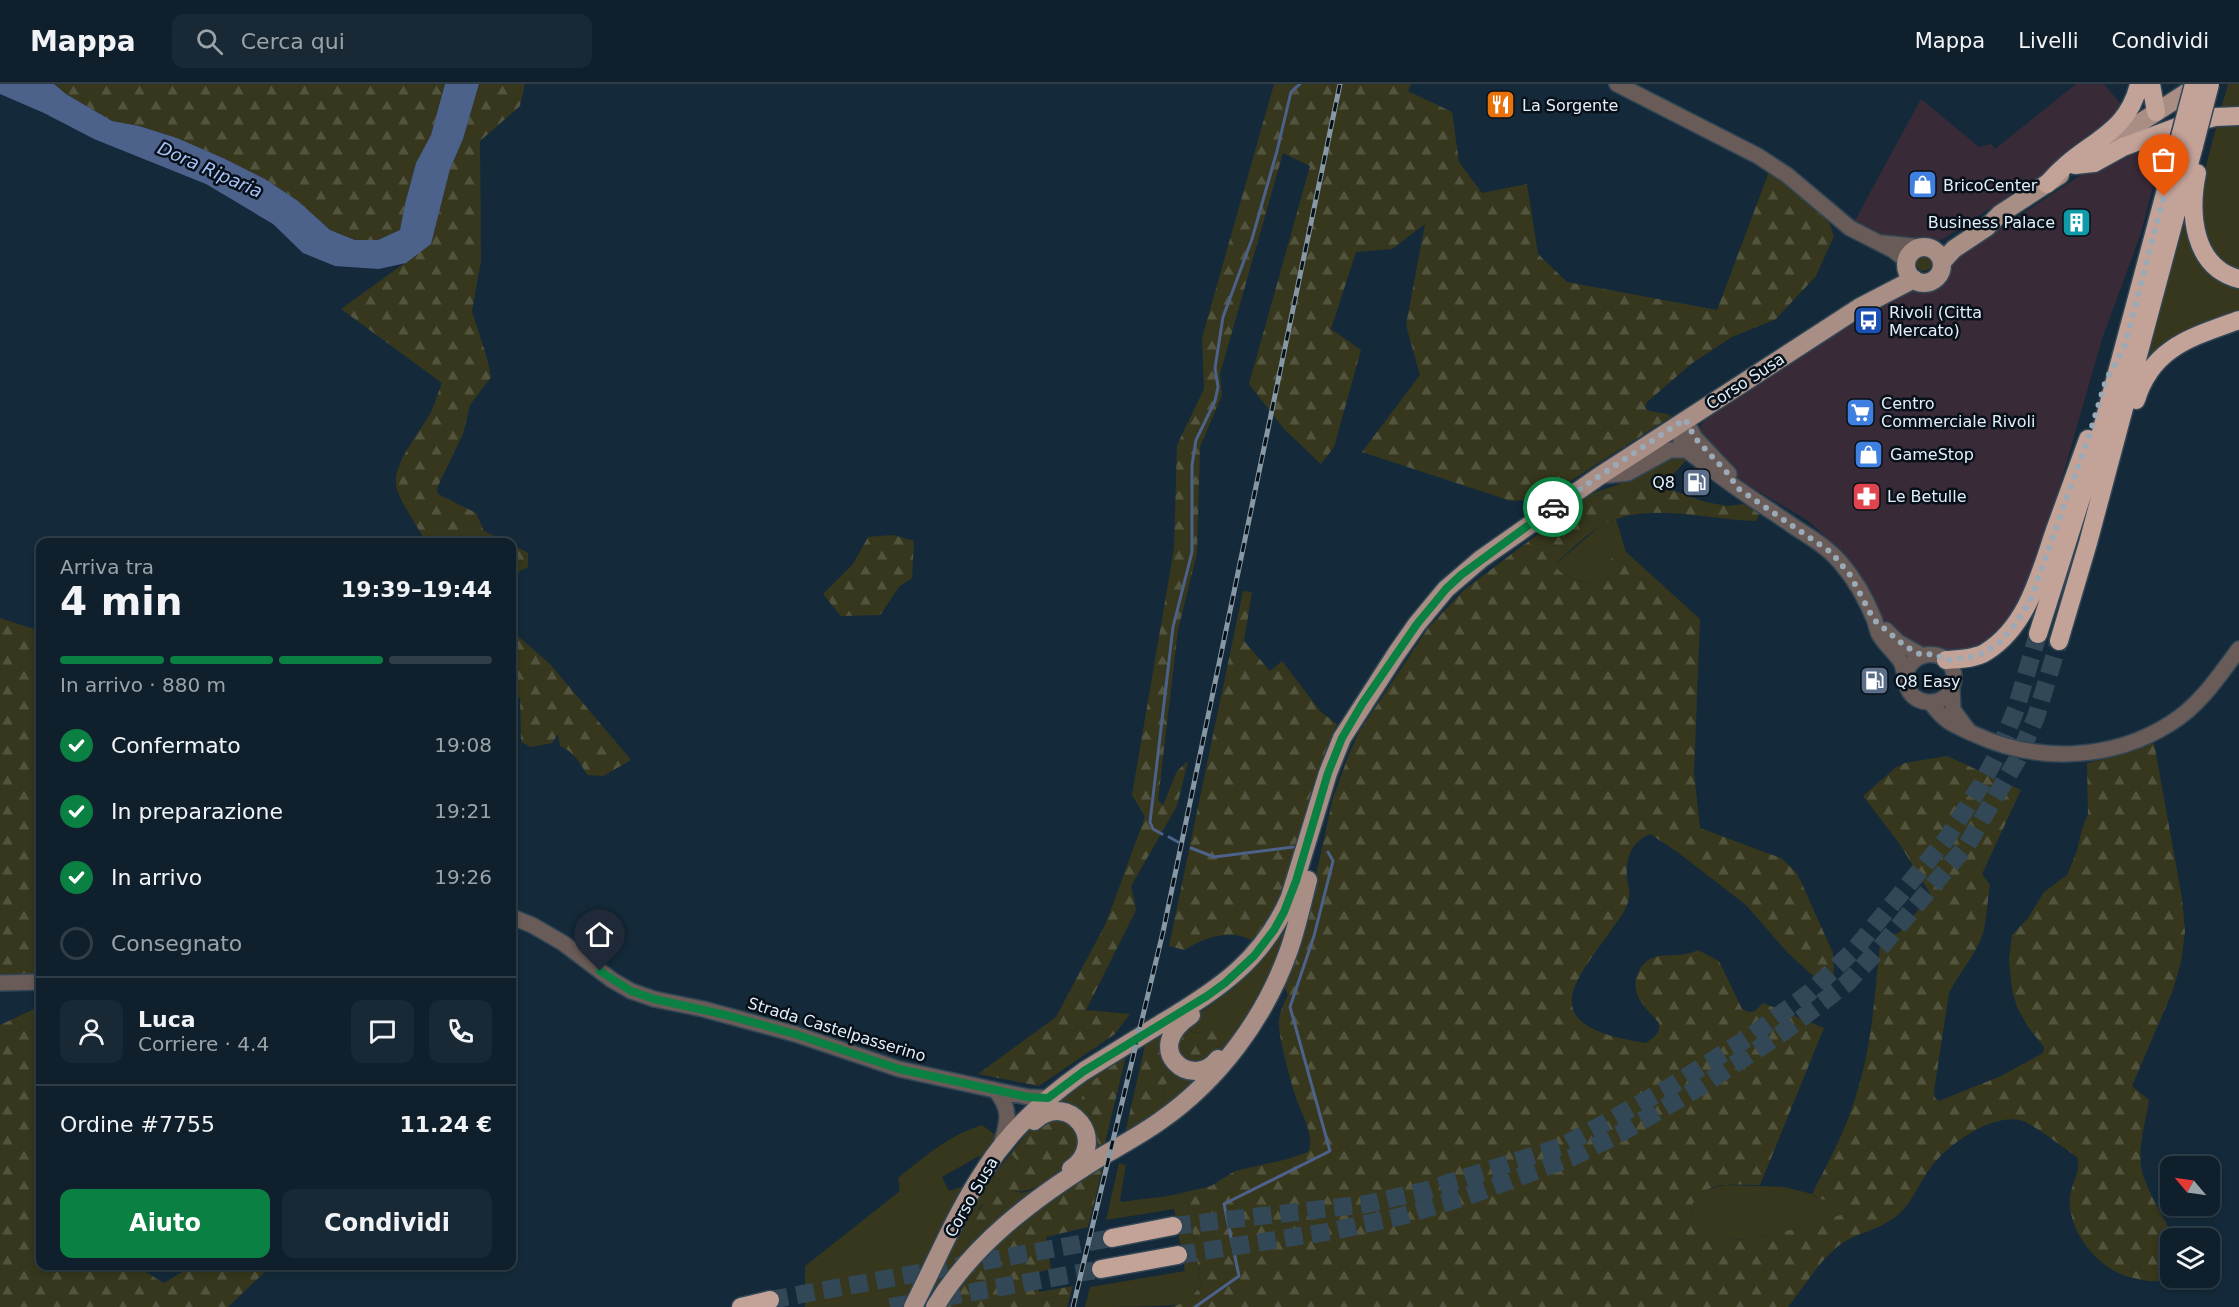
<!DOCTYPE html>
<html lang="it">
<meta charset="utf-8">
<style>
body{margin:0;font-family:"DejaVu Sans",sans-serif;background:#182834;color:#f1f3f6;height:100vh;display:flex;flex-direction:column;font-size:22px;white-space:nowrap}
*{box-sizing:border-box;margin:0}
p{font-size:20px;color:#9ba3a9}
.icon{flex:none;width:33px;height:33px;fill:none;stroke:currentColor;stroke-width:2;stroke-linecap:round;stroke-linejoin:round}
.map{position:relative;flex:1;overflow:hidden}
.details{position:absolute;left:36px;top:454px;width:480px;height:732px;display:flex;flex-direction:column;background:#0f202c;border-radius:12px;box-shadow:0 3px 9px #0003,0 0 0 2px #2f3e48}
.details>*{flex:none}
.needle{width:39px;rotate:299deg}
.fabs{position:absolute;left:2160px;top:1072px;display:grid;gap:12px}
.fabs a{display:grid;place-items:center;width:60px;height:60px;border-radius:12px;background:#0f202c;box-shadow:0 3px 9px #0003,0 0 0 2px #2f3e48;font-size:30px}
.pin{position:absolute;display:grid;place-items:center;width:51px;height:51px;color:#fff;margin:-62px -26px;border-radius:50% 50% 50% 0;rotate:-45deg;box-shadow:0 0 6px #0007}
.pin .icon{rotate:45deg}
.courier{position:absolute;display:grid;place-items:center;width:60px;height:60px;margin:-30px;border:4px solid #0b8043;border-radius:50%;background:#fff;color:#222;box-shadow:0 2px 8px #0007}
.overview em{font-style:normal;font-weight:700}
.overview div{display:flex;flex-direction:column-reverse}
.overview{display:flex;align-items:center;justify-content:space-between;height:102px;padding:0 24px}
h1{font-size:39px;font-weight:700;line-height:45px}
.bar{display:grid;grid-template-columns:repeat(4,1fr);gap:9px 6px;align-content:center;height:72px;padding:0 24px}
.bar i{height:8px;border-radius:4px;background:#2f3e48}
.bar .active{background:#0b8043}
.bar p{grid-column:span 4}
.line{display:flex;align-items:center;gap:15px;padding:0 24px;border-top:2px solid #2f3e48}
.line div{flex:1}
.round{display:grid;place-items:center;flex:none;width:63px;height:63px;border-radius:12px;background:#182834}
ol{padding:0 24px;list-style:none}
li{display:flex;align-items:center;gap:18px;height:66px}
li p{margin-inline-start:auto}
li .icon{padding:6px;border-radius:50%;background:#0b8043;color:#fff;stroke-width:4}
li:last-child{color:#9ba3a9}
li i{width:33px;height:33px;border:3px solid #2f3e48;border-radius:50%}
.primary-button{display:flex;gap:12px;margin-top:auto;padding:12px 24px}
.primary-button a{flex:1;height:69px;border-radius:12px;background:#0b8043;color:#fff;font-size:24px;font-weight:700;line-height:69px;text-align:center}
.primary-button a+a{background:#182834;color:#f1f3f6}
header{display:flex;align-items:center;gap:36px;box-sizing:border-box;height:84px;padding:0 30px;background:#0f202c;border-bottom:2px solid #2f3e48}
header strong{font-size:28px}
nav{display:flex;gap:33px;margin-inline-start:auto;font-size:21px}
.search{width:420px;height:54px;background:#182834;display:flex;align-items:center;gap:15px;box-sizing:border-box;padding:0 21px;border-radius:12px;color:#9ba3a9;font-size:22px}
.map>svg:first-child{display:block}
</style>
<header>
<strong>Mappa</strong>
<div class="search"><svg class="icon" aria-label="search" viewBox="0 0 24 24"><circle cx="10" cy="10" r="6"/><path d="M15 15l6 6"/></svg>Cerca qui</div>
<nav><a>Mappa</a><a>Livelli</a><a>Condividi</a></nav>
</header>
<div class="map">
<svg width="2239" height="1223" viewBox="0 0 2239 1223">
<defs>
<pattern id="forest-firs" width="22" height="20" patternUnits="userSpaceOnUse" patternTransform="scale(1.5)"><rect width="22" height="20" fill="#36371c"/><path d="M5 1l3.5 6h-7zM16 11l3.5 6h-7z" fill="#53543e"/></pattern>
</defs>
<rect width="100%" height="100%" fill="#142a3a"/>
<path fill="#382a36" d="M2076,0H2104L2124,24L2081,65L1943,155L1935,157L1924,154L1901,158L1889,157L1853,140L1921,15L1979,63L1991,60L1995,65Z
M2166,54L2140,152L2102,255L2051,433L2026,509L2015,533L1977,566L1936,568L1920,563L1889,546L1877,530L1843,473L1824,451L1807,436L1739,396L1703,355L1700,343L1705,335L1899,209L1916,202L1935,201L1947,193L1950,180L1955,174L2096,81Z"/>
<path fill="#36371c" d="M2228,0H2239V24L2221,25Z
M2239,39V188L2212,171L2200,142L2201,101L2217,40Z
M2184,135C2191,171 2200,193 2239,204V230L2145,280Z
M1915 178a9 9 0 1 1 18 0a9 9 0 1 1-18 0Z
M1665,372L1689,373L1672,392V406H1638L1587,413L1596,408L1617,401Z
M1616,435L1626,468C1591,475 1607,520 1557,485L1558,478L1600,442Z
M1278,848L1285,851C1277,895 1245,933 1220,969L1217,965L1219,960L1199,948L1194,949L1185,943L1189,937L1235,903Z
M1127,970L1126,972L1096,994L1085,1025L1094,1034C1096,1045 1089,1059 1104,1063L1084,1077L1047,1024L1065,1009Z
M1176,985L1207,989L1154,1036L1161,1024L1164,1003Z
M982,1041L998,1053L982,1075L979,1072L942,1093L949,1107L964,1102L904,1223H805V1182L900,1107L898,1094C927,1071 946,1053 982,1041Z
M1011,1069L1019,1081L1018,1088L1013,1093L1000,1096L993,1092Z
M1119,1079L1126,1081L1120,1116L1122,1118C1144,1114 1165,1114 1186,1108L1201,1200C1196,1208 1190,1217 1181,1220C1161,1223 1108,1223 1085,1223L1090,1203L1185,1187L1174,1125L1106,1136Z
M987,1100V1117L979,1124V1141L981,1156L933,1208L935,1195L977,1114Z
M1726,1101L1785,1103L1812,1110L1817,1114L1845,1121L1849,1125L1847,1129C1822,1136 1756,1159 1732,1155C1717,1153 1705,1138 1692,1132L1690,1125C1698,1107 1707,1105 1726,1101Z
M1032,1106L1011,1125L993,1145C999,1130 999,1116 1014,1107L1022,1109Z"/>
<path fill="url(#forest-firs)" d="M54,0H445L431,51L416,79L405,120L400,146L378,156H356L330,146L298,117L265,95L223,74L177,54L139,42L112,37L66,10Z
M479,0H525L520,22L480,57L481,177L472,227L487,274L491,293L470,321L463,350L437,404L438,410L476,429L484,447L509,459H427C419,445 398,415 396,401C393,378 422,346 432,326C436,317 438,308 442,299L341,225L431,160L450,85L463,55Z
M1274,0H1411L1408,7L1452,28L1459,78L1482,109L1527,100L1538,170L1567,198L1717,226L1770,85L1827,133L1834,152L1816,192L1776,235L1732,253L1691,280L1646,319V325C1654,330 1663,327 1672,332L1544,414L1511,417L1362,368L1420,291L1406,241L1425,140L1392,165L1356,168L1331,245L1361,266L1334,363L1321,380L1284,345L1249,300L1310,82L1283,69L1220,290L1222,311L1200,363L1197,469L1178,546L1158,716L1163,721L1177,687L1188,677L1177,722L1131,802L1136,826L1086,926L1130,930L1115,950L1039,1002L978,990L1056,933L1106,839L1145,733L1132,711L1174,464L1177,361L1204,305L1202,254Z
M1638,406H1672L1705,418L1728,422L1744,420L1760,429L1756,437C1707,436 1645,416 1601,442C1585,451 1571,466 1558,477L1557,485C1607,521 1591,474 1626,468L1700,535L1694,689L1700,744L1781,774L1797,789L1833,869L1834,893L1827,898L1812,891L1787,868L1746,821L1676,767L1650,750C1630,759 1626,773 1627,795C1628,800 1630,807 1629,813C1628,825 1618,836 1612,845C1600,863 1575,892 1572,913C1567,947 1622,955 1646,959C1655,953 1660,950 1659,939C1645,923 1628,909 1639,887C1642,881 1646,877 1652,874C1664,869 1682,874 1698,866L1719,877L1742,925L1749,928L1755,927L1763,919L1824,944L1760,1101C1731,1101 1704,1095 1690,1125L1692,1132C1705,1138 1717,1153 1732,1155C1756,1159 1822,1136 1847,1129L1849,1125C1838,1116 1822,1119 1812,1110C1829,1077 1847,1044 1857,1008C1873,958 1875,904 1881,852L1899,849L1931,811L1899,759L1863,712L1895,684L1905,679L1947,672L2021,706L1982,790L1990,801C1987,817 1987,837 1982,852C1974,873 1959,889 1949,909L1934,1007L1935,1014L1939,1017L2001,992L2043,969L2044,963L2028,943L2017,923L2012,906L2009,876L2012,851L2028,834L2044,808L2067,791L2077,767L2082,745L2088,730L2087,679L2121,671L2154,659L2182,814L2185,848L2181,878L2173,906L2132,1002L2149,1016C2146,1037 2138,1061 2141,1082C2145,1105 2164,1134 2175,1155H2170V1193C2156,1201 2141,1196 2126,1192C2096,1182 2067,1146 2070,1113C2071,1100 2082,1086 2077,1073C2065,1065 2032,1039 2020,1036C1991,1030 1948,1060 1931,1083C1918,1100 1912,1121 1894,1134C1878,1146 1857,1149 1841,1160C1820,1175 1804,1203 1788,1223H1169C1185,1220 1193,1214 1201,1200L1186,1108L1211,1102L1235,1087L1288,1075L1308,1068C1316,1051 1300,1028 1295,1011C1290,994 1280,959 1279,942C1278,931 1283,921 1288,911L1283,900L1309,823L1333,714L1349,670L1359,648L1428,544L1464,506L1587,413Z
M893,451L914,457L912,494L899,503L880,531L841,532L823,510L853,480L868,453Z
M512,460L528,469V483L512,491Z
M1243,507L1252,508L1244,557L1270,587L1282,577L1321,628L1337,640L1328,660L1312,705L1286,807L1256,859C1234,843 1205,853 1184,866L1169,862Z
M0,534L40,547V899L0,898Z
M512,547L550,580L631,676L603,692L587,691C579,677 575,669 560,662L558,650L552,659L531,663L521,658L520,614L512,611Z
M34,925H40V1105L34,1125L40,1129V1182H135L164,1199L192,1182H271L228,1223H0V941Z
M1185,943L1194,949C1205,948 1216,943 1226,949V952L1217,965L1220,969L1214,975L1184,980L1173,953Z
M1159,950L1176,985L1164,1003L1161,1024L1154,1036L1124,1054L1146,957Z
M1126,972L1104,1063L1100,1062L1094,1053V1034C1090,1028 1083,1026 1082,1019C1078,1002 1114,981 1126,972Z
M1053,1032L1078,1045L1080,1066C1066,1083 1038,1111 1014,1107C996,1118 1003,1132 993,1145C990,1149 985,1152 981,1156L976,1147L978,1141L975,1130L987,1117V1100L993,1092L1000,1096L1013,1093L1018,1088L1019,1080L1011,1069L1031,1044Z
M1104,1079L1088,1143L1046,1153L1051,1185L1035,1189L1039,1208L1073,1202L1067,1223H944C986,1164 1044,1119 1104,1079Z"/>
<path fill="#4d628b" d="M0,0H54L66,10L112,37L139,42L177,54L223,74L265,95L298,117L330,146L355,156H378L400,146L405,120L416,79L431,51L445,0H479L463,55L450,85L431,160L406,179L379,185L335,182L303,169L273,140L206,100L94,55L44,29L0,10Z"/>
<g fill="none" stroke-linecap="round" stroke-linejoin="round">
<path stroke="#4d628b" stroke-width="3" d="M1162,750L1153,745L1150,738L1173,543L1192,468V381L1196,356L1215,317L1218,303L1215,284L1223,233L1252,155L1277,67L1291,8L1300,0
M1169,753L1178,758
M1191,764L1214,773L1293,763
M1195,1223L1239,1192L1224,1120L1330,1067L1290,923L1314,852L1333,777L1328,768"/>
<path stroke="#334857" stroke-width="18" stroke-dasharray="18 9" stroke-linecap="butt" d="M1173,1142L1367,1120L1427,1106L1563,1062L1670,1003L1751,952L1809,909L1854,866L1947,754L1981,701L1998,669L2016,625L2038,550
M1178,1171L1333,1147L1402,1132L1468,1112L1573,1073L1619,1050L1700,1003L1785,947L1847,899L1881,863L1967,761L2017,676L2036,633L2059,557
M770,1216L1112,1154
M890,1223L1101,1185"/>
<defs>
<path id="minor" d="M1617,0L1758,72L1787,91L1850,144L1893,166L1907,177
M1883,159L1922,163
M1685,335C1683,342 1679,350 1681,357C1685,367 1696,373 1704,379C1732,403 1763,421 1793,442C1809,452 1827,463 1840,478C1854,494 1867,517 1875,537C1876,541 1877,546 1879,550C1884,560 1895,568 1901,578C1907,590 1903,602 1913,612C1921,619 1933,620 1942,615C1949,611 1953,603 1954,596C1956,566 1915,561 1906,589
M1685,335L1695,354L1729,390
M1600,392L1628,389L1670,366H1686
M1886,546L1898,558L1921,571
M1952,604L1953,626L1968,646
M1930,618C1946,639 1952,640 1974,650C2036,679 2112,677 2171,639C2200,621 2219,592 2239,565
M512,833L532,841L563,859L612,896L631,907L654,915L703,925L795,950L899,985L995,1006
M0,899L40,898
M1001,1061C1008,1038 1012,1025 995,1006L1028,1013L1048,1014"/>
<path id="major" d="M2093,69L2200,0
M1906 181a18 18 0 1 1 36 0a18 18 0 1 1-36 0Z
M1942,178L1954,165L1987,143L2000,130L2060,91
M1191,931C1139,966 1193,1008 1218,975
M1034,1037C1069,1005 1110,1058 1071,1085
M913,1223C937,1176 957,1127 986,1084C1011,1045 1047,1013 1084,987C1110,971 1136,955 1162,939C1219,905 1263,876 1290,813L1328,689L1342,654L1396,570L1417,540L1446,505L1481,475L1598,393L1860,223L1914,195
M935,1223C972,1161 1033,1115 1094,1077C1116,1064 1139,1052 1160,1037C1219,996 1265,934 1289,866C1297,843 1302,819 1308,796"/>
<path id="highway" d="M2151,0L2156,28
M2075,81L2094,79L2123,63L2177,43L2215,33L2239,32
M2197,89C2189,128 2192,183 2239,195
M2047,100C2053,93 2060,86 2067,80C2098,54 2129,44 2139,0
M2136,316C2152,263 2192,253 2239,236
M2038,550L2096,367L2176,68
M2059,557L2088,459L2194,62
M1946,576C1959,575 1975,575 1986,568C2028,542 2040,489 2055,446C2066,416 2077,385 2088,355
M1112,1154L1173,1142
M1101,1185L1178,1171
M741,1223L770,1216"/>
</defs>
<use href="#minor" stroke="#314655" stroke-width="18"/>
<use href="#major" stroke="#314655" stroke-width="21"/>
<use href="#highway" stroke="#314655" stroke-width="21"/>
<use href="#minor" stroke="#695b57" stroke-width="15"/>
<use href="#major" stroke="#a98e85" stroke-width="18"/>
<use href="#highway" stroke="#c3a298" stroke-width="18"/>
<defs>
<path id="rail" d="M1073,1223L1163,848L1340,0"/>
</defs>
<use href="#rail" stroke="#8798a5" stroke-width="5"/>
<use href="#rail" stroke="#081119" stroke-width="3" stroke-dasharray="9" stroke-linecap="butt"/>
<defs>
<path id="highway-bridge" d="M2194,62L2210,0
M2176,68L2194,0"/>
</defs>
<use href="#highway-bridge" stroke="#314655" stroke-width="21" stroke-linecap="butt"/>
<use href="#highway-bridge" stroke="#c3a298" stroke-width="18"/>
</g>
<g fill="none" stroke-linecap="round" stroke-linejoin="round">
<path stroke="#9aaab7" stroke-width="6" stroke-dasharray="0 10.8" d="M1553,423L1685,335L1695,354L1731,393L1736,403L1832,469L1850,491L1874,536L1905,562L1921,571L1934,570L1946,576L1966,574L1984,569L2000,558L2013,543L2030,517L2090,349L2106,296L2124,264L2164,112"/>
<path stroke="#0b8043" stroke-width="8" d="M600,887L631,907L654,915L726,931L795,950L899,985L1028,1013L1048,1014L1084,987L1207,912L1225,899L1254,872L1274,846L1284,828L1296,797L1328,689L1342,654L1362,620L1417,540L1446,505L1461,491L1553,423"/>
</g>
<defs>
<symbol id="restaurant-square" viewBox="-11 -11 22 22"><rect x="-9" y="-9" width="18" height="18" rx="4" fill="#e8710a" stroke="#081119"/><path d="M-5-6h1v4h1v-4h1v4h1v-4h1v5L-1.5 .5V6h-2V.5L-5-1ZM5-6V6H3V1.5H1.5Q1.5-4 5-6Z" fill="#fff"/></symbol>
<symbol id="shop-square" viewBox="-11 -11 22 22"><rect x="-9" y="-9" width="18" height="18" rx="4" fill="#3f7fe0" stroke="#081119"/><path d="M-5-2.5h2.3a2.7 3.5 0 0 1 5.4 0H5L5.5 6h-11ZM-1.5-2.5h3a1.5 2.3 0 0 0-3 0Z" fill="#fff"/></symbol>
<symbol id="building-square" viewBox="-11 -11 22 22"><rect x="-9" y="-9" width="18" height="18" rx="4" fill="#0f9aa8" stroke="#081119"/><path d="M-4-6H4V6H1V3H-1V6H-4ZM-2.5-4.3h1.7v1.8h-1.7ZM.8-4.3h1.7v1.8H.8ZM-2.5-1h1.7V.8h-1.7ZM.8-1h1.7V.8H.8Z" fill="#fff"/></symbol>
<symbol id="bus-square" viewBox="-11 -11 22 22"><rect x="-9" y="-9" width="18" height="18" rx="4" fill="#1a4fb4" stroke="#081119"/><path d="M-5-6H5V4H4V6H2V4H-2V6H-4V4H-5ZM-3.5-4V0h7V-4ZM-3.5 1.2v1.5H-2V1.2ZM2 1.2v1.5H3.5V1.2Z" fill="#fff"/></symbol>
<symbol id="supermarket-square" viewBox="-11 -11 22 22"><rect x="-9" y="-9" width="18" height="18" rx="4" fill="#3f7fe0" stroke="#081119"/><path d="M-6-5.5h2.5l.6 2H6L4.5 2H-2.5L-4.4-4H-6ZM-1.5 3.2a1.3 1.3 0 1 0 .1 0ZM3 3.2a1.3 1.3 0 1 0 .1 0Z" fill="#fff"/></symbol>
<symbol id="fuel-square" viewBox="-11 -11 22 22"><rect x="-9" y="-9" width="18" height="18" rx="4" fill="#5c6f8a" stroke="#081119"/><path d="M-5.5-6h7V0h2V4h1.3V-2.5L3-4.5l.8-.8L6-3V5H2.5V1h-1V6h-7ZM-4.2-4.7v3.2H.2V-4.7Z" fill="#fff"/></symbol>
<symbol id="pharmacy-square" viewBox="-11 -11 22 22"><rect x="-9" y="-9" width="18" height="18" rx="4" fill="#e0444e" stroke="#081119"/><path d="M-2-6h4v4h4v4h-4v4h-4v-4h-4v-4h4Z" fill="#fff"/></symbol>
</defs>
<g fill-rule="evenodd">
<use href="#restaurant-square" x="1484" y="4" width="33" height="33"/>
<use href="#shop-square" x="1906" y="84" width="33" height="33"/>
<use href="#building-square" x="2060" y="122" width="33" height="33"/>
<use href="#bus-square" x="1852" y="220" width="33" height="33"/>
<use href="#supermarket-square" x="1844" y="312" width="33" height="33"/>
<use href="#shop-square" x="1852" y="354" width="33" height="33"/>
<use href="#fuel-square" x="1680" y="382" width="33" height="33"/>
<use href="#pharmacy-square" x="1850" y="396" width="33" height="33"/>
<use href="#fuel-square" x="1858" y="580" width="33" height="33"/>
</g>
<g text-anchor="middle" stroke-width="5" stroke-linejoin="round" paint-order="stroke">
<g font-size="16" fill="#e2effa" stroke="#081119" text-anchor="start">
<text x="1522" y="27">La Sorgente</text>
<text x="1943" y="107">BricoCenter</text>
<text x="2055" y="144" text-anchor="end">Business Palace</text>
<text x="1889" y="234">Rivoli (Citta<tspan x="1889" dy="18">Mercato)</tspan></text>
<text x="1881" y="325">Centro<tspan x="1881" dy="18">Commerciale Rivoli</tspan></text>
<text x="1890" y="376">GameStop</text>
<text x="1675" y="404" text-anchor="end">Q8</text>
<text x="1887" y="418">Le Betulle</text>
<text x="1895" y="603">Q8 Easy</text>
</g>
<g font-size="16" fill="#e2effa" stroke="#081119">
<text transform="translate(1745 297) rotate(-33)" y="6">Corso Susa</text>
<text transform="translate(837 945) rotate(17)" y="6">Strada Castelpasserino</text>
<text transform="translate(971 1113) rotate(-60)" y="6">Corso Susa</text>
</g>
<g font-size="18" font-style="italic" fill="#a8c3f8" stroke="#081119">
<text transform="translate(210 86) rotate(24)" y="6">Dora Riparia</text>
</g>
</g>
</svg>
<div class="fabs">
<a><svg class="needle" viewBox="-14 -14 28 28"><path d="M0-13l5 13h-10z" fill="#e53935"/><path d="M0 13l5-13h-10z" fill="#9ba3a9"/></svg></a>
<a><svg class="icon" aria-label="layers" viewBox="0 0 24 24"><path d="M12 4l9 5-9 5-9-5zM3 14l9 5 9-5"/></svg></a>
</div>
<div class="pin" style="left:2164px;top:112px;background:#ea580c"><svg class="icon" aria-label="bag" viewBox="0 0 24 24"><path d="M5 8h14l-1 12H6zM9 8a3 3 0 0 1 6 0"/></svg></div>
<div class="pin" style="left:600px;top:887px;background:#1f2937"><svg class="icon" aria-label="home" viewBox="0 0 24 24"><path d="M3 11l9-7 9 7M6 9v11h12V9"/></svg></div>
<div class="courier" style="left:1553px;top:423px"><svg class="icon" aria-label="car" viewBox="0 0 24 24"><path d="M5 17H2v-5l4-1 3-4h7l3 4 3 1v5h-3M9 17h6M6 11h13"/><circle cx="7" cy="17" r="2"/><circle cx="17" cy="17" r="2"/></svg></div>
<section class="details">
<div class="overview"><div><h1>4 min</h1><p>Arriva tra</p></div><em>19:39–19:44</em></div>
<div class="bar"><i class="active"></i><i class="active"></i><i class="active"></i><i></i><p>In arrivo · 880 m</p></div>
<ol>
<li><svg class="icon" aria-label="check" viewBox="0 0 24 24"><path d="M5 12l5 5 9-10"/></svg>Confermato<p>19:08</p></li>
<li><svg class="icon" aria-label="check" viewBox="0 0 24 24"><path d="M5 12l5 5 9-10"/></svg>In preparazione<p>19:21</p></li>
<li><svg class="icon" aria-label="check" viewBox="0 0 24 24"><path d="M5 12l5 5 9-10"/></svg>In arrivo<p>19:26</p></li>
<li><i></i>Consegnato</li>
</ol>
<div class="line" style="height:108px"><a class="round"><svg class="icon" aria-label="person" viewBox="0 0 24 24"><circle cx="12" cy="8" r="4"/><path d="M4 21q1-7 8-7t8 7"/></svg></a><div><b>Luca</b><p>Corriere · 4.4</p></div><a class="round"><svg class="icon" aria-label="chat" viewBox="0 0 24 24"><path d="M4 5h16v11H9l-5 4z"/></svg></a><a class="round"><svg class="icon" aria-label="phone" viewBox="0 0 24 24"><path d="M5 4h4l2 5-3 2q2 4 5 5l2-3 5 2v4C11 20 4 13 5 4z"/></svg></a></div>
<div class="line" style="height:78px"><div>Ordine #7755</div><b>11.24 €</b></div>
<div class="primary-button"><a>Aiuto</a><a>Condividi</a></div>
</section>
</div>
